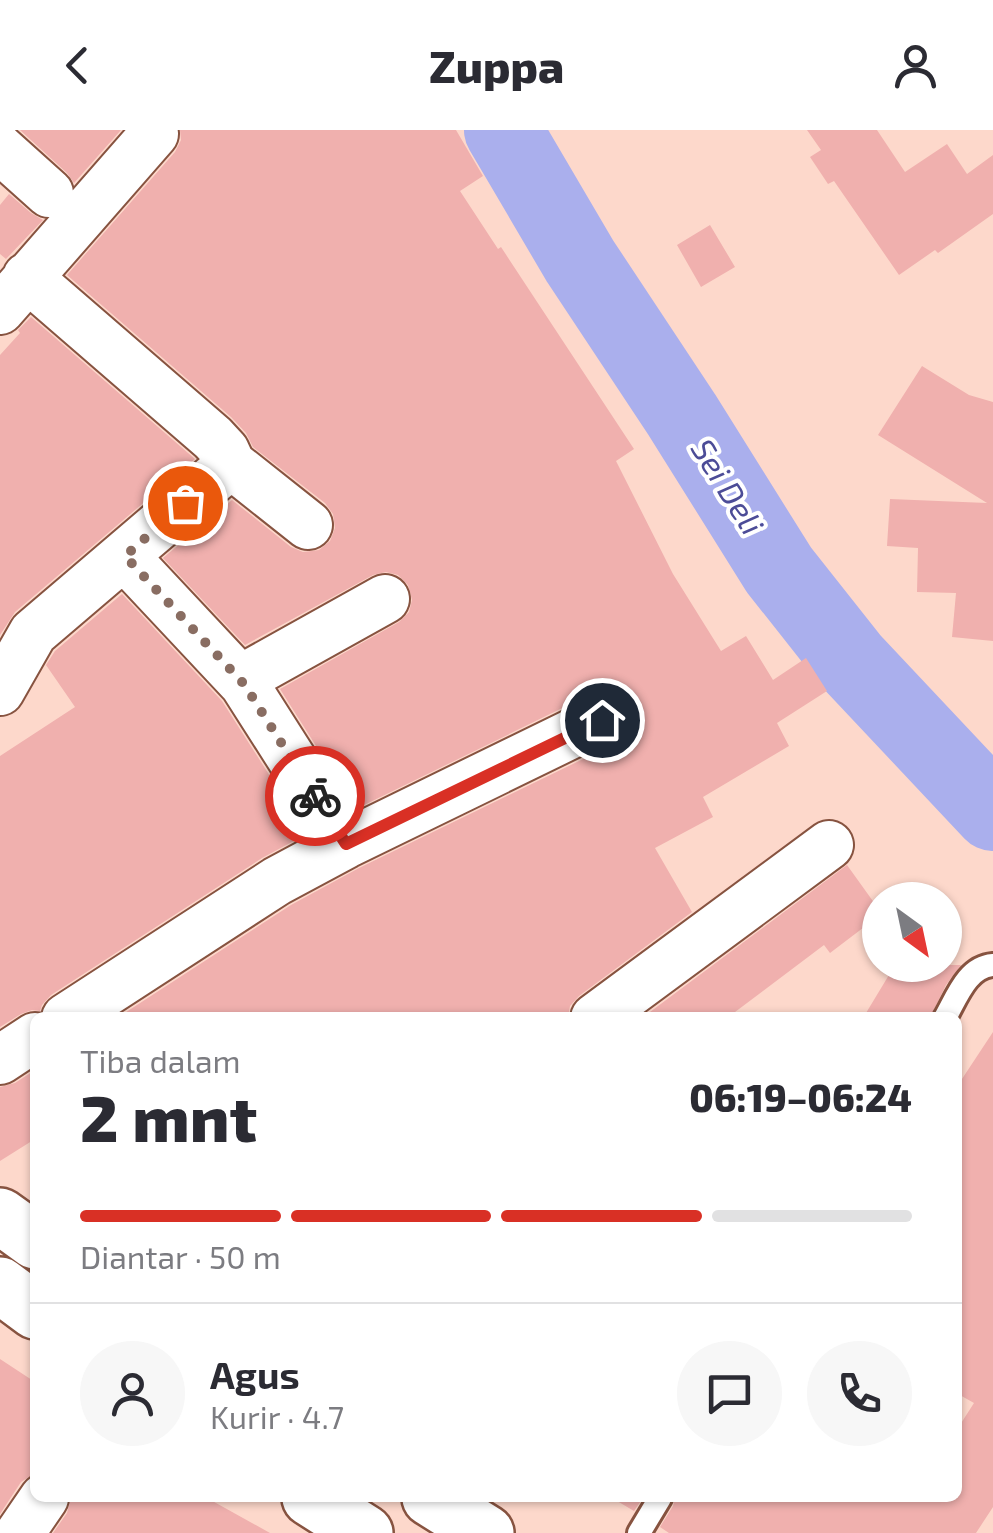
<!DOCTYPE html>
<html lang="id">
<meta charset="utf-8">
<style>
body{margin:0;font-family:"Exo 2",sans-serif;background:#f7f7f7;color:#2b2b33;height:100vh;display:flex;flex-direction:column;font-size:38px;white-space:nowrap}
*{box-sizing:border-box;margin:0}
p{font-size:32px;color:#7c7c81}
.icon{flex:none;width:55px;height:55px;fill:none;stroke:currentColor;stroke-width:2;stroke-linecap:round;stroke-linejoin:round}
.map{position:relative;flex:1;overflow:hidden}
.side{position:absolute;left:30px;top:882px;width:932px;height:490px;display:flex;flex-direction:column;background:#fff;border-radius:15px;box-shadow:0 2px 8px #0004}
.side>*{flex:none}
.needle{width:65px;rotate:147deg}
.buttons{position:absolute;left:862px;top:752px;display:grid;gap:20px}
.buttons a{display:grid;place-items:center;width:100px;height:100px;border-radius:50%;background:#fff;box-shadow:0 2px 8px #0004;font-size:50px}
.pin{position:absolute;display:grid;place-items:center;width:85px;height:85px;color:#fff;margin:-42px;border:5px solid #fff;border-radius:50%;box-shadow:0 2px 10px #0007}
.courier{position:absolute;display:grid;place-items:center;width:100px;height:100px;margin:-50px;border:8px solid #d93025;border-radius:50%;background:#fff;color:#222;box-shadow:0 2px 12px #0007}
.head em{font-style:normal;font-weight:800}
.head div{display:flex;flex-direction:column-reverse}
.head{display:flex;align-items:center;justify-content:space-between;height:170px;padding:0 50px}
h1{font-size:65px;font-weight:800;line-height:75px}
.bar{display:grid;grid-template-columns:repeat(4,1fr);gap:15px 10px;align-content:center;height:120px;padding:0 50px}
.bar i{height:12px;border-radius:8px;background:#e1e1e2}
.bar .current{background:#d93025}
.bar p{grid-column:span 4}
.line{display:flex;align-items:center;gap:25px;padding:0 50px;border-top:2px solid #e1e1e2}
.line div{flex:1}
.round{display:grid;place-items:center;flex:none;width:105px;height:105px;border-radius:52px;background:#f7f7f7}
header{display:flex;justify-content:space-between;align-items:center;height:130px;padding:0 50px;background:#fff;font-size:45px;font-weight:800}
.map>svg:first-child{display:block}
</style>
<header><svg class="icon" aria-label="back" viewBox="0 0 24 24"><path d="M15 5l-7 7 7 7"/></svg>Zuppa<svg class="icon" aria-label="person" viewBox="0 0 24 24"><circle cx="12" cy="8" r="4"/><path d="M4 21q1-7 8-7t8 7"/></svg></header>
<div class="map">
<svg width="993" height="1403" viewBox="0 0 993 1403">
<rect width="100%" height="100%" fill="#fdd8cb"/>
<g fill="none" stroke-linecap="round" stroke-linejoin="round">
<path stroke="#aaafed" stroke-width="78" d="M503,0L580,131L682,285L779,440L851,531L993,682"/>
</g>
<path fill="#f0b0ae" d="M20,0H121L74,53L67,43Z
M180,0H456L483,46L460,61L498,119L501,117L634,319L616,331L673,444L721,521L746,506L773,550L806,528L827,561L777,593L789,616L703,667L713,687L655,718L692,782L579,866L570,876L568,888H117L291,775L359,738L614,614L624,605L629,592L627,578L618,567L605,562L591,564L356,679L280,559L399,492L409,482L412,470L408,455L398,445L386,442L373,445L245,515L163,428L232,370L291,417L303,422L319,420L330,411L335,398L333,384L325,373L253,317L246,303L231,287L67,145L175,22L181,10Z
M807,0H877L905,42L947,14L967,44L993,25V84L938,123L935,120L899,145L834,51L828,54L810,27L821,20Z
M9,64L31,83L43,90L6,129L0,124V75Z
M710,95L735,137L701,157L677,115Z
M31,187L195,329L15,482L0,505V225L20,203L18,200Z
M922,236L969,265L993,272V511L952,507L956,463L917,462L918,418L887,416L890,369L987,373L878,305Z
M122,464L222,571L307,704L262,728L51,865L42,875L40,881L32,880L21,884L0,897V626L75,577L46,535L55,521Z
M847,735L880,781V785L830,823L824,815L727,888H642Z
M895,835H961L946,855L930,888H863Z
M993,902V1377L976,1403H669L660,1397L673,1376L675,1368H958V1298L974,1273L958,1264V955Z
M35,940V1009L0,1031V957L15,953Z
M0,1229L35,1252V1343L21,1352L0,1384Z
M71,1368H207L270,1403H53L67,1383Z
M612,1368H643L634,1381Z"/>
<g fill="none" stroke-linecap="round" stroke-linejoin="round">
<defs>
<path id="service" d="M945,888C957,867 967,837 993,835
M639,1403L660,1368"/>
<path id="minor" d="M0,19L49,63
M27,147L213,308L225,321L231,334L308,395
M0,180L154,4
M125,427L244,554
M0,561L33,503L231,334
M346,714L244,554L245,547L385,469
M66,888L277,751L346,714L602,589
M595,888L829,715
M0,930L35,907
M20,1403L44,1368"/>
<path id="primary" d="M0,1086L35,1111
M0,1155L35,1181
M310,1368L365,1403
M430,1368L486,1403"/>
</defs>
<use href="#service" stroke="#875340" stroke-width="28"/>
<use href="#minor" stroke="#875340" stroke-width="52"/>
<use href="#primary" stroke="#875340" stroke-width="60"/>
<use href="#service" stroke="#fff" stroke-width="22"/>
<use href="#minor" stroke="#fff" stroke-width="48"/>
<use href="#primary" stroke="#fff" stroke-width="55"/>
</g>
<g fill="none" stroke-linecap="round" stroke-linejoin="round">
<path stroke="#896d62" stroke-width="10" stroke-dasharray="0 18" d="M185,373L125,426L244,554L315,666"/>
<path stroke="#d93025" stroke-width="12" d="M315,666L346,714L602,590"/>
</g>
<g text-anchor="middle" stroke-width="8" stroke-linejoin="round" paint-order="stroke">
<g font-size="32" font-style="italic" fill="#4c4c97" stroke="#fff">
<text transform="translate(727 357) rotate(58)" y="11">Sei Deli</text>
</g>
</g>
</svg>
<div class="buttons">
<a><svg class="needle" viewBox="-14 -14 28 28"><path d="M0-13l5 13h-10z" fill="#e53935"/><path d="M0 13l5-13h-10z" fill="#7c7c81"/></svg></a>
</div>
<div class="pin" style="left:185px;top:373px;background:#ea580c"><svg class="icon" aria-label="bag" viewBox="0 0 24 24"><path d="M5 8h14l-1 12H6zM9 8a3 3 0 0 1 6 0"/></svg></div>
<div class="pin" style="left:602px;top:590px;background:#1f2937"><svg class="icon" aria-label="home" viewBox="0 0 24 24"><path d="M3 11l9-7 9 7M6 9v11h12V9"/></svg></div>
<div class="courier" style="left:315px;top:666px"><svg class="icon" aria-label="bike" viewBox="0 0 24 24"><circle cx="6" cy="16" r="4"/><circle cx="18" cy="16" r="4"/><path d="M6 16l4-8h5l3 8M10 8l3 8H6M13 5h3"/></svg></div>
<section class="side">
<div class="head"><div><h1>2 mnt</h1><p>Tiba dalam</p></div><em>06:19–06:24</em></div>
<div class="bar"><i class="current"></i><i class="current"></i><i class="current"></i><i></i><p>Diantar · 50 m</p></div>
<div class="line" style="height:180px"><a class="round"><svg class="icon" aria-label="person" viewBox="0 0 24 24"><circle cx="12" cy="8" r="4"/><path d="M4 21q1-7 8-7t8 7"/></svg></a><div><b>Agus</b><p>Kurir · 4.7</p></div><a class="round"><svg class="icon" aria-label="chat" viewBox="0 0 24 24"><path d="M4 5h16v11H9l-5 4z"/></svg></a><a class="round"><svg class="icon" aria-label="phone" viewBox="0 0 24 24"><path d="M5 4h4l2 5-3 2q2 4 5 5l2-3 5 2v4C11 20 4 13 5 4z"/></svg></a></div>
</section>
</div>
